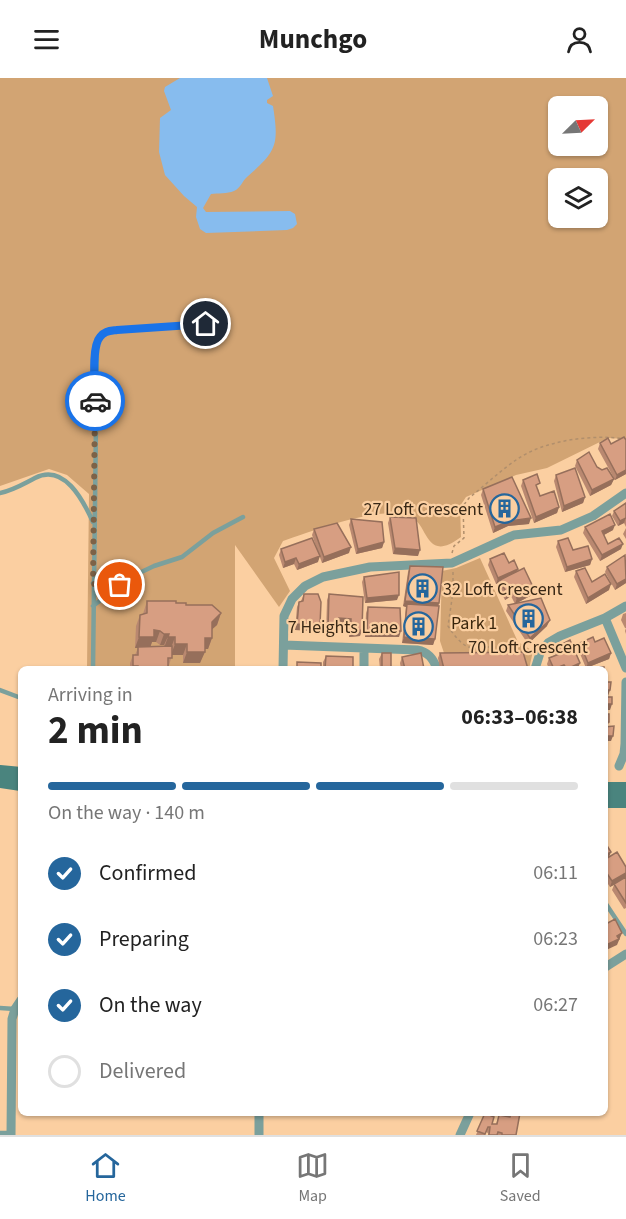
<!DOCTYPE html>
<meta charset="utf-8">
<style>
body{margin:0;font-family:"Source Sans 3",sans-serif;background:#f6f6f6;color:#222;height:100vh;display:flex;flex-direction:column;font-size:22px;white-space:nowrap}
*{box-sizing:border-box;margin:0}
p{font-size:20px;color:#767676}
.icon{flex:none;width:33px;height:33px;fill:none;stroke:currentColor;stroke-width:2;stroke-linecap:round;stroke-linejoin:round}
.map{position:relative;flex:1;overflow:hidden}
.details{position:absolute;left:18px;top:588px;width:590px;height:450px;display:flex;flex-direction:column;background:#fff;border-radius:9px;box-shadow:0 2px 4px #0004}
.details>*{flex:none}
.needle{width:39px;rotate:66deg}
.buttons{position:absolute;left:548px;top:18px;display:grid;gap:12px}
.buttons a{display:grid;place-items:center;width:60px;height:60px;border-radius:9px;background:#fff;box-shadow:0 2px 4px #0004;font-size:30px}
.pin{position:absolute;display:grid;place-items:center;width:51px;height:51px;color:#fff;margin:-26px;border:3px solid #fff;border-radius:50%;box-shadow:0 2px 6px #0007}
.courier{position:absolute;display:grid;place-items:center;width:60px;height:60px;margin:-30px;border:4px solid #1a73e8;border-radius:50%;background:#fff;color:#222;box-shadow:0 2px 8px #0007}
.headline em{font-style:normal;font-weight:700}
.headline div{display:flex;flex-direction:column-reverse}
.headline{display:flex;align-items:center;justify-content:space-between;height:102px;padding:0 30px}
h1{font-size:39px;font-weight:700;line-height:45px}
.bar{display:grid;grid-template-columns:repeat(4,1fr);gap:9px 6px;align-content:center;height:72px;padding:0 30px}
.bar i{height:8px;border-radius:4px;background:#e0e0e0}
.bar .current{background:#25669c}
.bar p{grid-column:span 4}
ol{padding:0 30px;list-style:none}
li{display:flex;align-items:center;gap:18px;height:66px}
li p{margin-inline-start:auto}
li .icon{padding:6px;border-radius:50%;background:#25669c;color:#fff;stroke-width:4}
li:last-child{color:#767676}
li i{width:33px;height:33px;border:3px solid #e0e0e0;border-radius:50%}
header{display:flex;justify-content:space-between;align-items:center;height:78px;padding:0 30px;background:#fff;font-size:27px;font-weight:700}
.tabs{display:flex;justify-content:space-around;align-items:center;height:84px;border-top:2px solid #e0e0e0;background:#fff;font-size:16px;color:#767676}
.tabs a{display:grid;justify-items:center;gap:3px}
.tabs .current{color:#25669c}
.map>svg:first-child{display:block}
</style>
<header><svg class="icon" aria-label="menu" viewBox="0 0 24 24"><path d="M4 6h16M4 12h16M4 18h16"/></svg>Munchgo<svg class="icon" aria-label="person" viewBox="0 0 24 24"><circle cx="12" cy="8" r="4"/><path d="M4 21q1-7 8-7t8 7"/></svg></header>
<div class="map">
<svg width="626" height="1057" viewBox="0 0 626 1057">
<rect width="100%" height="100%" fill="#fbcfa1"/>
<path fill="#d2a473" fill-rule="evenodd" d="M0,0H626V361L608,360L547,390L516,397L466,419L460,428L461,459C424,487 429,444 409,438C379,427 314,453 283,463L274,480L290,513L279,529L235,467V591H87L89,416L67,397L49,391L0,408ZM558,28H597V68H558ZM558,100H597V140H558Z
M480,480L518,564L533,573L529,591L445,578L440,563L442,493L456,490Z"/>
<path fill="#87bcee" d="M180,0H267L273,18L267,22V25L273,28C279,67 277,73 247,99C242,103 241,110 234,113C227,116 218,115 211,116L203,130L206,134L290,133L295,136L297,146L293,150L287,152L206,155L200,151L196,139L197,129L184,118L165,97L159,74L160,40L171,32L164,13L165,9Z"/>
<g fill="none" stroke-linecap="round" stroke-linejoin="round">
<path stroke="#b18f6c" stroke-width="1.5" stroke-dasharray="3 3" stroke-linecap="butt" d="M452,475L454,468L464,460L463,428L469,420C484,408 500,393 516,382C544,362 593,356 626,361
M453,494V514L448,548C453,556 460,565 468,569C475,571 481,569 488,569C503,569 517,570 531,577"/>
<path stroke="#7ba09c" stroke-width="4.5" d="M0,415C14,412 23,406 35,400C64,385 83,422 93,444
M93,505L108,516
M93,528L131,499L154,488L182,479L213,455L243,439
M93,591L97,263L101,257L107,254L206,246
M0,612L21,620
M604,823L626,856
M0,930L15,931
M0,1055H11"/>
<path stroke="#7ba09c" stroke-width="9" d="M605,540L626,590
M284,567L417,572C428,574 433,580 437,591
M283,591L284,538L292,521L305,508L323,499L370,489L452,485L514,457L561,452L593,438L626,415
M364,591V571
M535,591L540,575L548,565L560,558L605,540L626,528
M619,688L624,676L625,666L626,604
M604,890L626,876
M11,1057L12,941L15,931L21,922
M259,1057V1035
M460,1057L470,1035"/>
<path stroke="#4a847e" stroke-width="14" d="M0,694L21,696
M0,703L21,706
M604,711H626
M604,723H626"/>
</g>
<path fill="#b98870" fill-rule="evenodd" d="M600,365L611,366L626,396L615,402L598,371Z
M577,382L597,389L614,401L611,407L590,418L575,388Z
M556,397L585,419L583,425L562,434L554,403Z
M523,402L538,411L540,418L559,429L557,435L534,445L521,408Z
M483,411L529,446L508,448L493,455L481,417Z
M626,425V449L624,445L618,448L612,438L614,433Z
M390,439L418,478L393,476L388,445Z
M351,441L384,464L382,470L356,476L349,447Z
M585,449L613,452L604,457L608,466L621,471L600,483L583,455Z
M626,450V461L623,456Z
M314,451L349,475L322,485L312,457Z
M558,463L592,481L590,487L565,494L556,469Z
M281,471L318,484L297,492L294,486L283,490L279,477Z
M490,481L509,485L518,493L534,511L532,517L515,526L511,518L505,522L498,508L499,505L496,506L488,487Z
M410,488L439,525L435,561L433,567L402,565L406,529L403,528L408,494Z
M607,489L626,505L615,512L605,494Z
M576,493L592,504L609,512L586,526L574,499Z
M364,499L397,522L365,525L362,504Z
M304,516L320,547L318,553L295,552L297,529L299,524L301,523Z
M329,516L363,519L360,558L349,559V547L339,546L336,557L326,556L327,522Z
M147,523L176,525L221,535L217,547L212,551V560L208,571H205L200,585H183V577H172L168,591H130V585L133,577H135L138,570H135L136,548L140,537L143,536ZM152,564H156L160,567H164V568L150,569Z
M508,527L547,548L528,566L506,533Z
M368,529L399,559H365L366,535Z
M626,535V556L625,553L626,550H625L621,542L623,536Z
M595,564L611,575L609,581L586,590L578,571L580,565Z
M556,569L580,585L578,590L549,591L547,586L549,580L556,577L554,574Z
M382,575L391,591H380L379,581Z
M440,575L528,591H440L438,580Z
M326,578L353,591H323V584Z
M402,579L424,591H401L400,585Z
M604,782L626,789V830L624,831L612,812L614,807L610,809L604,800Z
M485,1035L492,1046H496L499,1037L509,1039L510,1035H520L516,1057H488V1055L486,1054L485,1057H476Z"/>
<path fill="#966f5b" d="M626,392V396L615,402L617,397Z
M614,401L611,407L590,418L592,412Z
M585,419L583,425L562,434L564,428Z
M559,429L557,435L534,445L536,439Z
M626,439L624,445L618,448L620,443Z
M531,440L529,446L508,448L493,455L495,449L510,443Z
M615,447L613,452L600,459L602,453Z
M384,464L382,470L356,476L358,471Z
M623,466L621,471L600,483L602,477Z
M351,469L349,475L322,485L324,479Z
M395,470L420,472L418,478L393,476Z
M320,478L318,484L297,492L299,486Z
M296,480L294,486L283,490L285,484Z
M592,481L590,487L565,494L567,489Z
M518,491L516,497L500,502L499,505L496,506L498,500Z
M626,501V505L615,512L617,506Z
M611,506L609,512L586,526L588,520Z
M534,511L532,517L515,526L517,520Z
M513,513L511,518L505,522L507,516Z
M399,517L397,522L365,525L367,520Z
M405,523L439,525L437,530L407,526L406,529L403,528Z
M221,535L217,547L208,555L212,544Z
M339,540L351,541L349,547L337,546Z
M550,542L547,548L528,566L530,560Z
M297,546L320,547L318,553L295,552Z
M328,550L338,551L336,557L326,556Z
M154,552L160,553L156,564H152L150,570H135L139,559Z
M362,552L360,558L349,559L351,553Z
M367,553H401L399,559H365Z
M164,556H169L164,567H160Z
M168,559H175L171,570H164Z
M404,559L435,561L433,567L402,565Z
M205,560H212L208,571H200Z
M175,566H187L183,577H171Z
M187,574H205L200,585H183Z
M611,575L609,581L586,590L588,585Z
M580,585L577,591H567Z
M564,587L563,591H555Z
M133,588H138L137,591H132Z
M604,612H610L608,618H604Z
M604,626H612L610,632H604Z
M604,644H609L607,649H604Z
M604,658H613L611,663H604Z
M611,774L609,779L604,782V778Z
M626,795V800L610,809L612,803Z
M622,855L617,867L604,873V868L617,858Z"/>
<path fill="#d79e82" stroke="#966f5b" stroke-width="1.5" d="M624,359L626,362V392L617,397L600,365L608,360L611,366Z
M589,374L597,389L602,392L607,390L614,401L592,412L577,382Z
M575,390L585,419L564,428L556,397Z
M537,396L540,405L536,407L540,418L554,413L559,429L536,439L523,402Z
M512,399L531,440L510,443L495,449L483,411Z
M626,425V440L620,443L614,433Z
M610,436L615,447L602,453L608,466L619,460L623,466L602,477L585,449Z
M390,439L416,440L420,472L395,470Z
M351,441L382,444L384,464L358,471Z
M337,445L351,469L324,479L314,451Z
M312,460L320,478L299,486L296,480L285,484L281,471Z
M568,460L573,472L588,468L592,481L567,489L558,463Z
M504,475L509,485L514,482L518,491L498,500L490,481Z
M625,477L626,501L617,506L607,489Z
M410,488L443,489L439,525L405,523Z
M524,490L534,511L517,520L513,513L507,516L500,502Z
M585,490L592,504L605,496L611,506L588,520L576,493Z
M399,494V517L367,520L364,499Z
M304,516H318L321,524L320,547L297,546L299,524L303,523Z
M329,516L363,519L362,552L351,553V541L339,540L338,551L328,550Z
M541,520L550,542L530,560L508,527Z
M147,523H176V525H186V527H212L221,535L212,544V560H205V574H187V566H175V559H168L169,556H164L160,553L154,552V559H139L140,537L147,535Z
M407,526L439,528L435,561L404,559Z
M368,529L400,530L401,553H367Z
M593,559L595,564L604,560L611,575L588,585L580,565Z
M570,562L580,585L567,591L564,587L554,591L549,580L559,576L556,569Z
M172,568V580H168V591H138V588H133V577H138V569Z
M523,574L528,591H444L440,575Z
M382,575H391V591H382Z
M421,575L424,591H405L402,579Z
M326,578L353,579V590H345V591H325Z
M297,584L321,585V591H297Z
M590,589H604V591H590Z
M604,604H611L610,612H604Z
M604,619H612V626H604Z
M604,636H609V644H604Z
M614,648L613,658H604V649Z
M604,763L611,774L604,778Z
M617,774L626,789V795L612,803L604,791V782Z
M626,799V825L614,806Z
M615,841L622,855L617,858L619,861L604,868V847Z
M485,1035L494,1039L492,1046H497L499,1037L510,1039L511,1035H520L516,1057H502V1055L498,1054L497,1057H489L490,1049H488L485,1056L477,1053Z"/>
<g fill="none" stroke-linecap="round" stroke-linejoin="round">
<path stroke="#7d6247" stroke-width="6" stroke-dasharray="0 10.8" d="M95,323L93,505L108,516L120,507"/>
<path stroke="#1a73e8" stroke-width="8" d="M95,323C95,309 91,269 100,259C104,253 110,253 117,252L206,246"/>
</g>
<defs>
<symbol id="building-ring" viewBox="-11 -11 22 22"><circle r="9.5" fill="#fbcfa1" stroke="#25669c" stroke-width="1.5"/><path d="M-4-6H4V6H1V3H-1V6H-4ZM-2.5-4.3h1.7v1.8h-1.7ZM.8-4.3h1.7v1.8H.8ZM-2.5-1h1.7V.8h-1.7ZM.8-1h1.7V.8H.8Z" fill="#25669c"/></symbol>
</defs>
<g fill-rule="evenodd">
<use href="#building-ring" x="488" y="414" width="33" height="33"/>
<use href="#building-ring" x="406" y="494" width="33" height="33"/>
<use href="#building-ring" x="512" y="524" width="33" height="33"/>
<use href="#building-ring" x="402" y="532" width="33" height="33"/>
</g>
<g text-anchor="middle" stroke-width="4.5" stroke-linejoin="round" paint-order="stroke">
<g font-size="18" fill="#392816" stroke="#fbcfa1" text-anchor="end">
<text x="483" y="437">27 Loft Crescent</text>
<text x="443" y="517" text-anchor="start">32 Loft Crescent</text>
<text x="398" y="555">7 Heights Lane</text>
<text x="528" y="575" text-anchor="middle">70 Loft Crescent</text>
</g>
<g font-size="18" fill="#39250c" stroke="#fbcfa1">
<text x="474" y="551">Park 1</text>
</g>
</g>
</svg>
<div class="buttons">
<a><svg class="needle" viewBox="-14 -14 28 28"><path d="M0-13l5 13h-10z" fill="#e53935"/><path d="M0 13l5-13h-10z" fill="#767676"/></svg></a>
<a><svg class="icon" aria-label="layers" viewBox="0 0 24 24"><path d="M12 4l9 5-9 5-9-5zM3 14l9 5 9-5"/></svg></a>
</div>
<div class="pin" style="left:120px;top:507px;background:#ea580c"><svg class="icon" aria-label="bag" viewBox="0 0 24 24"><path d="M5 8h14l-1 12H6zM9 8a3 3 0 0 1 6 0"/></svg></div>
<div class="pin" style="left:206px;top:246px;background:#1f2937"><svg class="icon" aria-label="home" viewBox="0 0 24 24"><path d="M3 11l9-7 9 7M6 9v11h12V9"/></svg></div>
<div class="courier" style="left:95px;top:323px"><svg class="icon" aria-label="car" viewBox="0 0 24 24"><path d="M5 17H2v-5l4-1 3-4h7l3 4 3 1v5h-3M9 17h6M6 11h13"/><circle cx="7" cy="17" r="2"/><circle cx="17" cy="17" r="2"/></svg></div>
<section class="details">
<div class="headline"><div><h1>2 min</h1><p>Arriving in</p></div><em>06:33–06:38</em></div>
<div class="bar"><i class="current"></i><i class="current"></i><i class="current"></i><i></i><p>On the way · 140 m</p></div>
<ol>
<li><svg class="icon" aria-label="check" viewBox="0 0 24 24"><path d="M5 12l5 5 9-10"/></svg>Confirmed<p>06:11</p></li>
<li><svg class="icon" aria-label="check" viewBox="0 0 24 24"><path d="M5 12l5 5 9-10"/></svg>Preparing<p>06:23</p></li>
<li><svg class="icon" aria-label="check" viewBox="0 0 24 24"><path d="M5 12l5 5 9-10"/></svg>On the way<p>06:27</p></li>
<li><i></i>Delivered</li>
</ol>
</section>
</div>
<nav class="tabs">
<a class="current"><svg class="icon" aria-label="home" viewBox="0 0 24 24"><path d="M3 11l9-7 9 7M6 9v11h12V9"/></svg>Home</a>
<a><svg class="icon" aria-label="map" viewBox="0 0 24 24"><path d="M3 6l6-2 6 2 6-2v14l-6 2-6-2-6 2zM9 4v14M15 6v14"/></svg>Map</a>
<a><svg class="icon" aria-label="saved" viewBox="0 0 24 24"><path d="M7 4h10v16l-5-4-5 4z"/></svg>Saved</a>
</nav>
